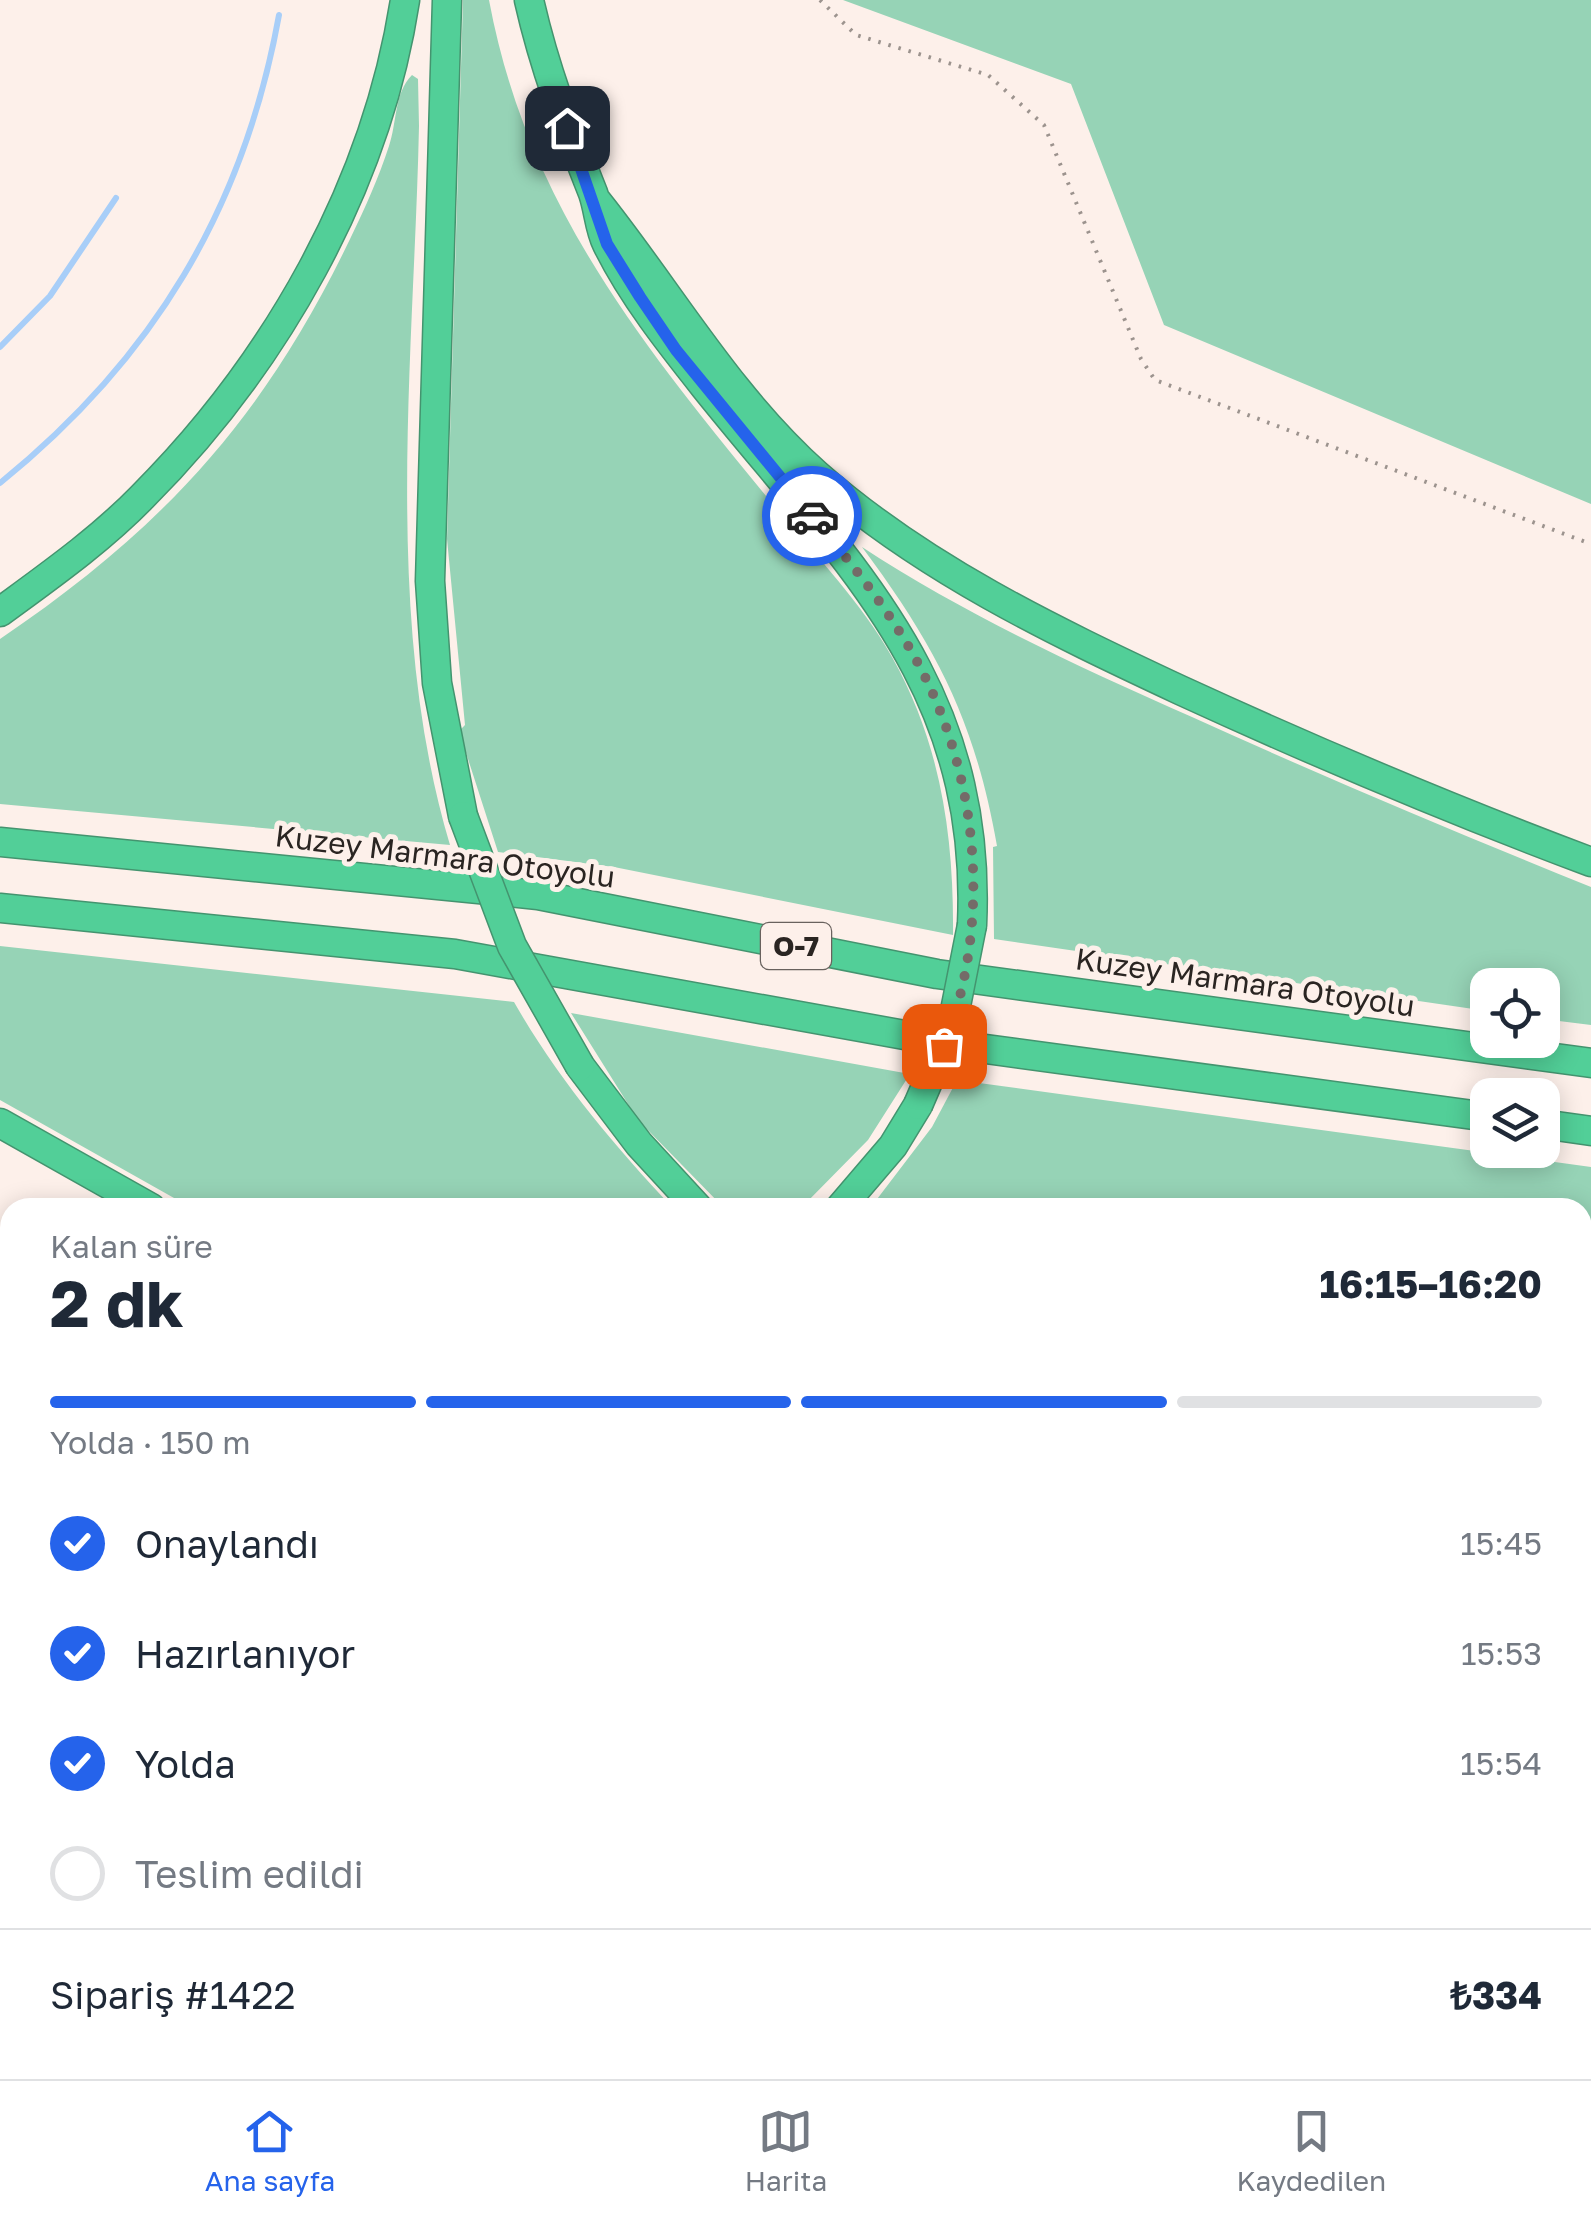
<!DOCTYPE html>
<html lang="tr">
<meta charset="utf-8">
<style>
body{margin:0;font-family:"Golos Text",sans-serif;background:#f2f2f3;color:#1f2937;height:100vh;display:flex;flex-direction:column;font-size:38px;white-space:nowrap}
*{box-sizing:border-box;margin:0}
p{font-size:32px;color:#747a83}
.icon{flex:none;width:55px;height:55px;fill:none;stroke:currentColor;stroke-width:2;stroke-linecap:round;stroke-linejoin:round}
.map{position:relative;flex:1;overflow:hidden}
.details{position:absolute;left:0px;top:1198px;width:1592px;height:882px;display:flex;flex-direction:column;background:#fff;border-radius:30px 30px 0 0;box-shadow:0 5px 25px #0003}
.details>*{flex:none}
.tools{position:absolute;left:1470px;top:968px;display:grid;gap:20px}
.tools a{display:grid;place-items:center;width:90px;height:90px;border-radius:20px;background:#fff;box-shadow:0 5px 25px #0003;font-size:50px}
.pin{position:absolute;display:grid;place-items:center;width:85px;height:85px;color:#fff;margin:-42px;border-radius:20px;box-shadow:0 5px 15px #0006}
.courier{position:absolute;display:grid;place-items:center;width:100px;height:100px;margin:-50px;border:8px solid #2563eb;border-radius:50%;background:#fff;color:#222;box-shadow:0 2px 12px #0007}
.overview em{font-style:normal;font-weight:700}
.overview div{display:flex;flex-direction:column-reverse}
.overview{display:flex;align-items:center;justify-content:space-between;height:170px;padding:0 50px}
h1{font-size:65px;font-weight:700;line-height:75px}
.bar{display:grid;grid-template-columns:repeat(4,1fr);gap:15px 10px;align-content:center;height:120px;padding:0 50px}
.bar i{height:12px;border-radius:8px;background:#e0e1e3}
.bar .on{background:#2563eb}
.bar p{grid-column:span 4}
.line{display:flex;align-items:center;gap:25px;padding:0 50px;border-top:2px solid #e0e1e3}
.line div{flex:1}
ol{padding:0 50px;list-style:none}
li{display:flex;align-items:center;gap:30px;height:110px}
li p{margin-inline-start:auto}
li .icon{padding:10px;border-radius:50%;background:#2563eb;color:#fff;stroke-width:4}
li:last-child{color:#747a83}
li i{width:55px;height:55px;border:5px solid #e0e1e3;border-radius:50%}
.tabs{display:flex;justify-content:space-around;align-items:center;height:140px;border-top:2px solid #e0e1e3;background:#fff;font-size:28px;color:#747a83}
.tabs a{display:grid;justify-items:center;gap:5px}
.tabs .on{color:#2563eb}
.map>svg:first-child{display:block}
</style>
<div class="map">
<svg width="1591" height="2079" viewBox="0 0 1591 2079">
<rect width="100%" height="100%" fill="#fdf0ea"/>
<path fill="#96d3b6" d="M463,0H489C527,205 644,347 771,502C813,553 860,600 892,657C941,744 954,837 953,935L614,867L498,852L459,731L465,725L447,539Z
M843,0H1591V504L1164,325L1071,84Z
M412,75L418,79L419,126C414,360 382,618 450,845L0,804V639C164,528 265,417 351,237C365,208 379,177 389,146C397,123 394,93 412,75Z
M862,547C966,615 1079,667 1192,717C1324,777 1457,833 1591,887V1025L1543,1019L1542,985H1488L1487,1011L994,939L993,847L997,846C975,721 937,648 862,547Z
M0,946L514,1002C558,1079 612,1143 672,1207H190L0,1100Z
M571,1013L910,1074L868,1140L802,1207H723L638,1120Z
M957,1080L1591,1167V1378L1583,1379L1582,1208L871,1207L932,1127Z
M1583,1503L1591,1511V2079H1299L1283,2070H1582Z
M136,2070H610L600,2079H136Z
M1049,2070H1244L1242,2079H1049Z"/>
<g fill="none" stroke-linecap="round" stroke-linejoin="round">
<path stroke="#a8cef8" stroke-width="6" d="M0,347L50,296L116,198
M0,483C153,359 244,209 279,15"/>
<defs>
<path id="highway" d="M447,0L430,581L437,683L463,816
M529,0C544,67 568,130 593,193C599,210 599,228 607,244C632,295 670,343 705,387C845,562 983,682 972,925
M595,199C669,291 727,395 817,475C924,569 1052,630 1180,690C1315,752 1452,810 1591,862
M0,612C49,576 99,541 142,497C275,364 376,187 405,0
M0,842L538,895L937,974L1591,1063
M0,908L455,954L971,1047L1488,1117
M580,1066L639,1144L698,1208
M0,1123L151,1208
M1542,1124L1591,1131
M840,1208L893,1146L918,1105
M1582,1407L1591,1405"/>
</defs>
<use href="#highway" stroke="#44946f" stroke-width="31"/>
<path stroke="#9c938e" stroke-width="4" stroke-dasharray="2.5 8" stroke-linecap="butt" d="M820,0L856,35L988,75L1044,125L1141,359L1155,380L1591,544"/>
<use href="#highway" stroke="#52cf98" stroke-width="28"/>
<defs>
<path id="highway-bridge" d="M463,816L512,946L580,1066
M918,1105L952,1026L972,925"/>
</defs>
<use href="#highway-bridge" stroke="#44946f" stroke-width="31" stroke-linecap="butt"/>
<use href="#highway-bridge" stroke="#52cf98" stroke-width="28"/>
</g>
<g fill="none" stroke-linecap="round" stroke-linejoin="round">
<path stroke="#746c68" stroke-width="10" stroke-dasharray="0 18" d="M812,516C857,570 904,628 933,694C981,803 988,934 944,1046"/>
<path stroke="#2563eb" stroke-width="12" d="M567,128L607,244L640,297L676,350L812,516"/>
</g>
<g text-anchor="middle" stroke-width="10" stroke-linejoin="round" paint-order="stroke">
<rect fill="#fdf0ea" stroke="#69625e" stroke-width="2.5" x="761" y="923" width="70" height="46" rx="8"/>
<g font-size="28" font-weight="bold" fill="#2a2522">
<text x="796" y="956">O-7</text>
</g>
<g font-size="30" fill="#2a2522" stroke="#fdf0ea">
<text transform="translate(445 857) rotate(7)" y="10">Kuzey Marmara Otoyolu</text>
<text transform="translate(1245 983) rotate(8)" y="10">Kuzey Marmara Otoyolu</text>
</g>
</g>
</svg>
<div class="tools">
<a><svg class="icon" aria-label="locate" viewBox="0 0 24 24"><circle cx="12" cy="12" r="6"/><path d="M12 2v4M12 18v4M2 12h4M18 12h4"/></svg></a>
<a><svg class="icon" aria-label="layers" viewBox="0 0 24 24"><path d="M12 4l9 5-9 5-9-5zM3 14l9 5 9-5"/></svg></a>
</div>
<div class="pin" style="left:944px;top:1046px;background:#ea580c"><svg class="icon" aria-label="bag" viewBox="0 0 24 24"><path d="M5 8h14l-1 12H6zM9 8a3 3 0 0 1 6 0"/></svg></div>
<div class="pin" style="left:567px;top:128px;background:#1f2937"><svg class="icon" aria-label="home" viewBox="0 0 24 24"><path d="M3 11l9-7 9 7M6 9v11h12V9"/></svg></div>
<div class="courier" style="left:812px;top:516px"><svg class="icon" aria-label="car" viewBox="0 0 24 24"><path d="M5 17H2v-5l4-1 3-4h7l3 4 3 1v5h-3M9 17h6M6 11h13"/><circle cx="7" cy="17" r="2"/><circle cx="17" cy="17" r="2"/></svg></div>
<section class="details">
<div class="overview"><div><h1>2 dk</h1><p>Kalan süre</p></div><em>16:15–16:20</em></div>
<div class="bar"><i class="on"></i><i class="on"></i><i class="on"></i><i></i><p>Yolda · 150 m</p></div>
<ol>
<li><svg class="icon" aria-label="check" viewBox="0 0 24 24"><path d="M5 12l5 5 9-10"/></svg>Onaylandı<p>15:45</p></li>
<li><svg class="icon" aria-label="check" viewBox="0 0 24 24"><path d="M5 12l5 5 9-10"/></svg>Hazırlanıyor<p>15:53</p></li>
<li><svg class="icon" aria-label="check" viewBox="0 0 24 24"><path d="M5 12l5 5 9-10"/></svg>Yolda<p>15:54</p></li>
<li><i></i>Teslim edildi</li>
</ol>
<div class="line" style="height:130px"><div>Sipariş #1422</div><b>₺334</b></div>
</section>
</div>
<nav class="tabs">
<a class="on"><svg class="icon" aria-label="home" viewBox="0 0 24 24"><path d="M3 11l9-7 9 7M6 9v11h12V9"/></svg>Ana sayfa</a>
<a><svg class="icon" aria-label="map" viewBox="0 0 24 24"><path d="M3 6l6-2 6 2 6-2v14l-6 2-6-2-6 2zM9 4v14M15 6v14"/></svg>Harita</a>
<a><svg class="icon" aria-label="saved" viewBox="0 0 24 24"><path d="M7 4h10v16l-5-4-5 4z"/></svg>Kaydedilen</a>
</nav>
